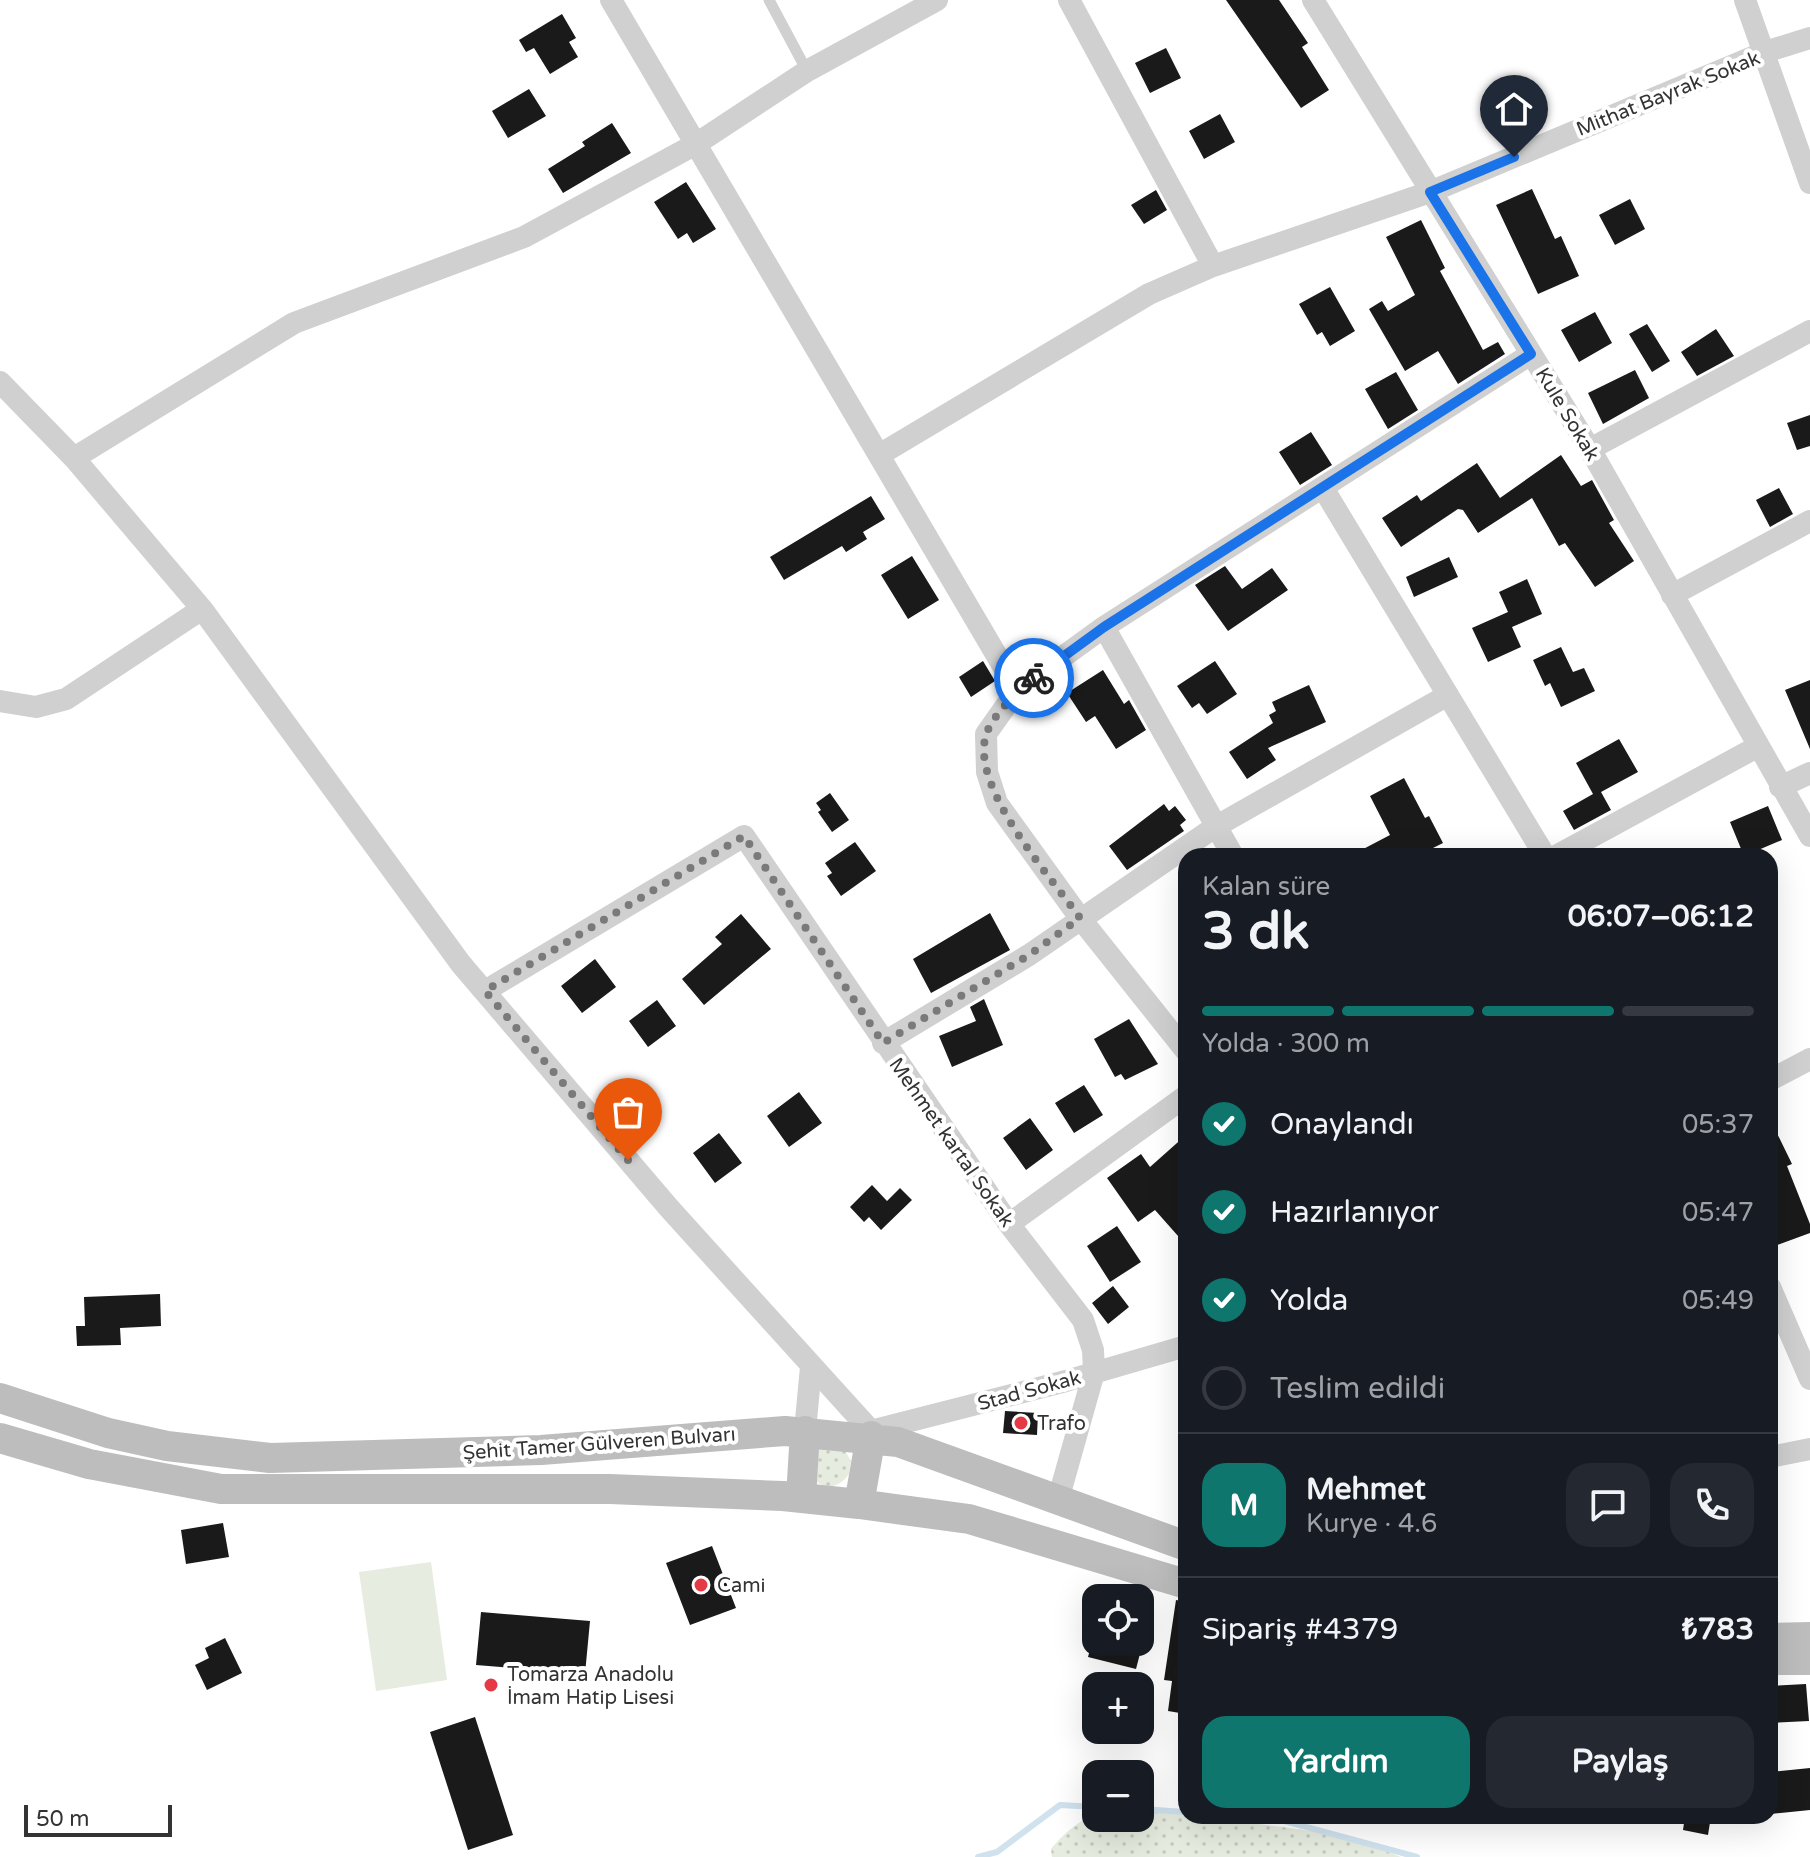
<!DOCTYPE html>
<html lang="tr">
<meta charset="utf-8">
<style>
body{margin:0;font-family:"Varela Round",sans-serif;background:#242831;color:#f1f3f6;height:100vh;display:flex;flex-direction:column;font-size:30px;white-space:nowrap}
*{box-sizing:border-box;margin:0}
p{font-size:26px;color:#9ea1a6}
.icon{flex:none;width:44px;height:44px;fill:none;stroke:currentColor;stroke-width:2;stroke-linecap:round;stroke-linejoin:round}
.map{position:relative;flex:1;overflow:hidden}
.details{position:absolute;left:1178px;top:848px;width:600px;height:976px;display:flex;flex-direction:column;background:#171b24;border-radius:24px;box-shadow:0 8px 32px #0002}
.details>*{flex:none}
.buttons{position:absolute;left:1082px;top:1584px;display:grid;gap:16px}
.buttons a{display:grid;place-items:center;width:72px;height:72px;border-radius:16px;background:#171b24;box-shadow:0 8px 32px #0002;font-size:40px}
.scale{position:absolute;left:24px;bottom:20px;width:148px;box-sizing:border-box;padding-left:8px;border:4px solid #333;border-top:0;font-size:22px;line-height:28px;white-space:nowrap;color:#333;-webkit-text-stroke:6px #fff;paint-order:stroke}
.pin{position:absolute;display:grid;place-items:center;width:68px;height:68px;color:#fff;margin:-82px -34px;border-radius:50% 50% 50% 0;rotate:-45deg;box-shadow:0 0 8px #0007}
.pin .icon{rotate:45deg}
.courier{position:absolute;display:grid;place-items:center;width:80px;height:80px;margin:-40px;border:6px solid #1a73e8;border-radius:50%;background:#fff;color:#222;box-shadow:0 2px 10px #0007}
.overview em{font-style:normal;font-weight:800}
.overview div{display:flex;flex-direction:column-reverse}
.overview{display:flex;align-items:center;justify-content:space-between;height:136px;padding:0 24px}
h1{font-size:52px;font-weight:800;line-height:60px}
.bar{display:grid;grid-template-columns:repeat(4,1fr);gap:12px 8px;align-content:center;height:96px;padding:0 24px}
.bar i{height:10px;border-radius:6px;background:#363941}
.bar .selected{background:#0f766e}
.bar p{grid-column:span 4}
.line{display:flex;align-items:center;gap:20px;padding:0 24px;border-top:2px solid #363941}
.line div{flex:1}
.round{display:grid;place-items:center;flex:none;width:84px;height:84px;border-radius:24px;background:#242831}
ol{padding:0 24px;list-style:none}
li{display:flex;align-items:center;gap:24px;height:88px}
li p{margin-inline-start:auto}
li .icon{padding:8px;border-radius:50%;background:#0f766e;color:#fff;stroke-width:4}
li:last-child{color:#9ea1a6}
li i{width:44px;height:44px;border:4px solid #363941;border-radius:50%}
.primary-button{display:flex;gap:16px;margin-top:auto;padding:16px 24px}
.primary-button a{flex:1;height:92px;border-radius:24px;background:#0f766e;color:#fff;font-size:32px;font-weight:800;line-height:92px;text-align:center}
.primary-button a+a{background:#242831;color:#f1f3f6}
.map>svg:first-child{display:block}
</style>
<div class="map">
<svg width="1810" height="1857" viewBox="0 0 1810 1857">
<defs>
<pattern id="green-dots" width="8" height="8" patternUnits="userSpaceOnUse" patternTransform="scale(2)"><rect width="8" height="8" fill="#e6ecdf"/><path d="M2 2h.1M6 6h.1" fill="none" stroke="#c6cbc0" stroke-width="1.8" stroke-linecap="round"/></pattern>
</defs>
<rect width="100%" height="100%" fill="#fff"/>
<path fill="url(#green-dots)" d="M819,1446L844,1449L851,1461L849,1474C840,1487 828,1490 815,1481Z
M1140,1808L1348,1836L1401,1857H1052L1051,1849C1064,1833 1077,1822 1096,1814V1818H1140Z"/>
<path fill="#e6ecdf" d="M431,1562L447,1680L376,1691L359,1572Z"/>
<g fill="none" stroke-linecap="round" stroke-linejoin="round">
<path stroke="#cfe2ee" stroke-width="6" d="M1140,1809L1186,1812
M1266,1816L1417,1857
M978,1857L997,1852L1060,1805L1096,1807"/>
</g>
<path fill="#1a1a1a" d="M1226,0H1279L1308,43L1302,47L1329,90L1301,108Z
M562,14L576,38L569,42L578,57L550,74L534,48L526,52L519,40Z
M1166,48L1181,78L1150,93L1135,63Z
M529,89L546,116L508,138L492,111Z
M1220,114L1235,142L1204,159L1189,131Z
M612,123L631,153L563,193L548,169L585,146L582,142Z
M686,182L716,229L693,243L687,233L678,239L654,202Z
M1532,189L1555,239L1561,236L1579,276L1538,294L1496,205Z
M1156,190L1167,210L1144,224L1131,205Z
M1630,199L1645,229L1615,245L1599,215Z
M1421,220L1445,268L1440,271L1483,350L1498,342L1505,354L1458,384L1438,351L1405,371L1369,309L1382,301L1388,311L1415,295L1386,237Z
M1330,287L1355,331L1330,346L1322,332L1317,335L1299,304Z
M1595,312L1612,343L1579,362L1561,330Z
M1647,324L1670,361L1652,372L1629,334Z
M1716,329L1734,356L1697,376L1681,352Z
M1635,370L1649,398L1603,424L1588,393Z
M1396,372L1418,410L1388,429L1365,389Z
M1810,415V446L1797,450L1787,423Z
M1311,432L1332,465L1300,485L1279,452Z
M1561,455L1581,486L1592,480L1614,520L1609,523L1634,561L1595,587L1565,543L1559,546L1532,498L1478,533L1463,510L1458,509L1401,547L1382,518L1417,495L1421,501L1477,463L1500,498Z
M1779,488L1793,514L1770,527L1756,500Z
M871,496L885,519L863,532L867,539L846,552L842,546L784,580L770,557Z
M912,556L939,600L908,619L881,575Z
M1449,557L1458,577L1414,597L1406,577Z
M1225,566L1242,589L1272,568L1288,590L1228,631L1195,585Z
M1527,579L1542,614L1512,627L1521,647L1488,662L1472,628L1508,612L1499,592Z
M1561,647L1573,672L1584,668L1595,691L1561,707L1550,683L1545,686L1533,660Z
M983,661L995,681L971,697L959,677Z
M1215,661L1237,694L1207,714L1199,703L1192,708L1177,686Z
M1103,670L1124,704L1129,700L1146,730L1116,749L1095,716L1086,722L1067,693Z
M1810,680V749L1785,690Z
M1309,685L1326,722L1268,748L1276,760L1247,779L1229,752L1273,723L1269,715L1276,711L1272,702Z
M1619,739L1638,772L1601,792L1611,810L1574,830L1563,811L1593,794L1576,763Z
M1404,778L1425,818L1429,816L1443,843L1431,849L1435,856H1350L1390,835L1370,796Z
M830,793L849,820L832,832L818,812L821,810L816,803Z
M1164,804L1169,811L1175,806L1186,820L1180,825L1184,831L1127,870L1109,846Z
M1768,806L1782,840L1744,856L1730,822Z
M855,842L876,871L841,896L827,876L832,873L825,863Z
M990,913L1010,950L931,993L913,959Z
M741,914L771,949L704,1005L682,979L722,944L715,937Z
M595,959L616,987L582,1013L561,986Z
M984,999L1003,1045L952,1067L939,1036L976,1021L970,1007Z
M657,1000L676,1026L648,1047L629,1021Z
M1129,1019L1158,1064L1125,1080L1121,1074L1115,1077L1094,1039Z
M1084,1085L1103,1115L1074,1133L1055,1103Z
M799,1092L822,1123L789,1147L767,1116Z
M1030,1118L1053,1150L1026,1170L1003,1138Z
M1770,1119L1792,1164L1787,1166L1810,1224V1233L1777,1245L1770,1228Z
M719,1133L742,1163L715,1183L693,1153Z
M1186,1135V1245L1155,1210L1138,1222L1107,1178L1141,1154L1150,1167Z
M872,1185L887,1201L900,1188L912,1200L881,1230L869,1217L864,1222L850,1207Z
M1117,1226L1141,1262L1110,1282L1087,1246Z
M1113,1286L1129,1307L1108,1324L1092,1303Z
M160,1294L161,1326L120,1328L121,1345L77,1346L76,1326H85L84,1297Z
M1005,1411L1038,1413L1037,1435L1003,1433Z
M223,1523L229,1557L186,1564L181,1530Z
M712,1546L736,1608L690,1625L666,1563Z
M1176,1600L1186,1602V1714L1168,1711L1172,1681L1164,1680Z
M481,1612L590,1621L585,1674L476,1665Z
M225,1638L242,1673L207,1690L195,1665L209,1658L205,1648Z
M1092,1642H1143L1136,1669L1088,1657Z
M1806,1684L1809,1721L1770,1723V1686Z
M475,1717L513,1835L468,1850L430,1732Z
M1810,1768V1810L1770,1814V1772Z
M1685,1816H1711L1708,1835L1683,1830Z"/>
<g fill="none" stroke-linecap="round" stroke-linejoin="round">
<path stroke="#d0d0d0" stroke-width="11" d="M769,0L807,71"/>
<path stroke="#d0d0d0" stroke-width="22" d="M611,0L1017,690
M1069,0L1213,266
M1313,0L1590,449L1810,836
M1745,0L1810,183
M0,382L74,458L202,609
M1590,449L1810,331
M879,455L1149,294L1213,266L1430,192L1765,52L1810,38
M74,458L294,323L524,237L696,144L807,71L937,0
M1323,488L1545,856
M1672,595L1810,521
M1104,627L1233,856
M0,701L36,707L66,699L202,609L461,964L669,1208L871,1431V1436
M1780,787L1810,773
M1556,856L1757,747
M485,991L744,836L1009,1224L1083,1320L1093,1350L1094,1372L1058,1500
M883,1043L1029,955L1215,827L1448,695
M1186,1051L1080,918L997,803L987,772L986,734L1017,690L1104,627L1531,354
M1770,1080L1810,1059
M1009,1224L1186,1096
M1770,1287L1810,1379
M805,1431L811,1367
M871,1431L1066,1381L1186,1346
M1770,1457L1810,1449"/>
<path stroke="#bdbdbd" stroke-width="30" d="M0,1398L108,1433L167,1446L270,1458L541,1450L785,1431L898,1442L1186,1546
M0,1438L89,1464L221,1489H610L783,1496L859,1504L969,1519L1186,1584
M801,1498L805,1431
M859,1504L871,1436
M1770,1638L1810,1637
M1770,1660H1810"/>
</g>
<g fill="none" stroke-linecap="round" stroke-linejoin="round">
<path stroke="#7a7a7a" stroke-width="8" stroke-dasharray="0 14.4" d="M628,1160L485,991L744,836L883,1043L1029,955L1080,918C1050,876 970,788 986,735C991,717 1019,689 1034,678"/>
<path stroke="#1a73e8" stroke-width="10" d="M1034,678L1104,627L1531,354L1430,192L1514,157"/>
</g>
<g fill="#e63946" stroke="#fff" stroke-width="3">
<circle cx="1021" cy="1423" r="8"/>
<circle cx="701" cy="1585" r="8"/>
<circle cx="491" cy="1685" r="8"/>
</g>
<g text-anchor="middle" stroke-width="8" stroke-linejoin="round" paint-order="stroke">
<g font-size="20" fill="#333" stroke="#fff">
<text transform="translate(1668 93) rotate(-22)" y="7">Mithat Bayrak Sokak</text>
<text transform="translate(1568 414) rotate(59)" y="7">Kule Sokak</text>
<text transform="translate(952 1142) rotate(55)" y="7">Mehmet kartal Sokak</text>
<text transform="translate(1029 1390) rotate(-15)" y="7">Stad Sokak</text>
<text transform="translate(599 1443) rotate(-4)" y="7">Şehit Tamer Gülveren Bulvarı</text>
</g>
<g font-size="20" fill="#333" stroke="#fff" text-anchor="start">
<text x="1037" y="1430">Trafo</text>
<text x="717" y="1592">Cami</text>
<text x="507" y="1681">Tomarza Anadolu<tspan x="507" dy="23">İmam Hatip Lisesi</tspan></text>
</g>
</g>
</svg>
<div class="buttons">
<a><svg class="icon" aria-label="locate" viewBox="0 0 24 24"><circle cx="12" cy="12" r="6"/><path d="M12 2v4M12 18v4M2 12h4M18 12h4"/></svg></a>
<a>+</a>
<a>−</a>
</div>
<div class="scale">50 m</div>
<div class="pin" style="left:628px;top:1160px;background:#ea580c"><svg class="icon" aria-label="bag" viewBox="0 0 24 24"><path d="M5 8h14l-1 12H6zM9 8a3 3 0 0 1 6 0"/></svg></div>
<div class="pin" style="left:1514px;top:157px;background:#1f2937"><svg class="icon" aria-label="home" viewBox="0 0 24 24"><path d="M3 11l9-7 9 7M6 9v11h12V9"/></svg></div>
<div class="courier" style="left:1034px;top:678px"><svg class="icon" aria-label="bike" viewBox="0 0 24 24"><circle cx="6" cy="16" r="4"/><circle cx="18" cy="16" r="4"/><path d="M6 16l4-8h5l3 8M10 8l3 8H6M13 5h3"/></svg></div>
<section class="details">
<div class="overview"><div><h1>3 dk</h1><p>Kalan süre</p></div><em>06:07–06:12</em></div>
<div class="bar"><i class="selected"></i><i class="selected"></i><i class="selected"></i><i></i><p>Yolda · 300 m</p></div>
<ol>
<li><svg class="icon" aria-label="check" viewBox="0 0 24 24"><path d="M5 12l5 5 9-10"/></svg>Onaylandı<p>05:37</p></li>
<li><svg class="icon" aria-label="check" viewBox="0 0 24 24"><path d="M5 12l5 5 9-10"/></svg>Hazırlanıyor<p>05:47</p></li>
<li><svg class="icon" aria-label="check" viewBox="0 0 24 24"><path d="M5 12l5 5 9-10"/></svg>Yolda<p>05:49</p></li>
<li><i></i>Teslim edildi</li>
</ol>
<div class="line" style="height:144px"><b class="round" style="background:#0f766e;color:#fff">M</b><div><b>Mehmet</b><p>Kurye · 4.6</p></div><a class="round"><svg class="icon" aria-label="chat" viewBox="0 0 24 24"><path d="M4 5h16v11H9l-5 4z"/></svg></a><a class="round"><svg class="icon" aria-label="phone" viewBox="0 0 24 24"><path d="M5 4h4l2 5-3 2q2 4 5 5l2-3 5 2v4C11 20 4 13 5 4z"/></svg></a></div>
<div class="line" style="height:104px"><div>Sipariş #4379</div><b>₺783</b></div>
<div class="primary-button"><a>Yardım</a><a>Paylaş</a></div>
</section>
</div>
